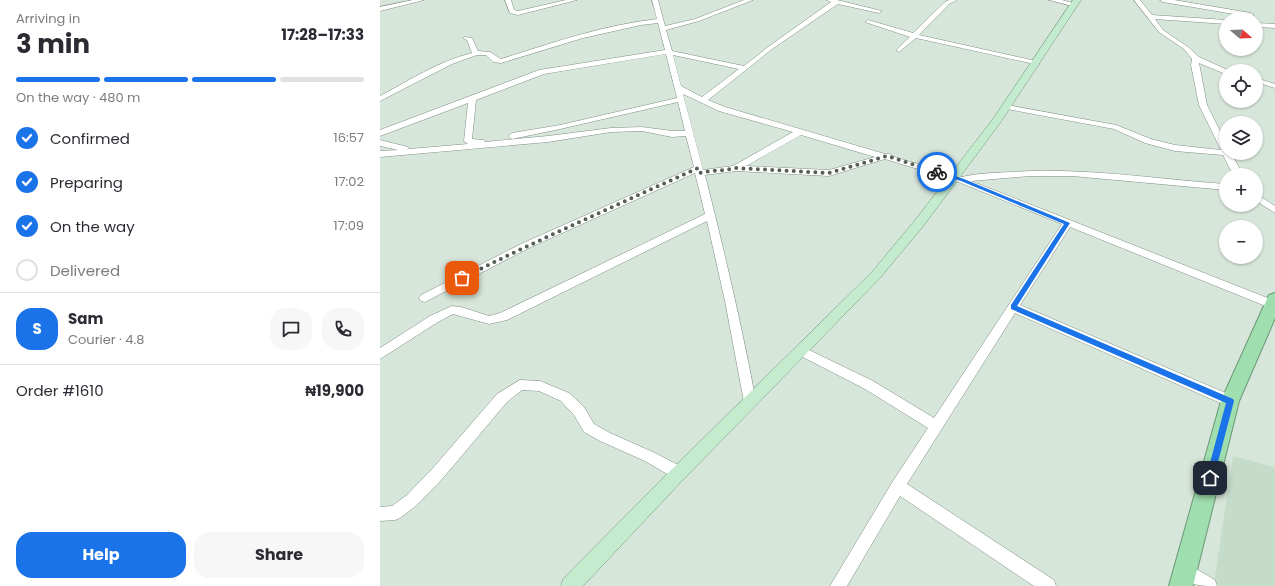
<!DOCTYPE html>
<meta charset="utf-8">
<style>
body{margin:0;font-family:Poppins,sans-serif;background:#f7f7f7;color:#2b2b33;height:100vh;display:flex;flex-direction:column;font-size:15px;white-space:nowrap}
*{box-sizing:border-box;margin:0}
p{font-size:13px;color:#7c7c81}
.icon{flex:none;width:22px;height:22px;fill:none;stroke:currentColor;stroke-width:2;stroke-linecap:round;stroke-linejoin:round}
.map{position:relative;flex:1;overflow:hidden}
.panel{display:flex;flex-direction:column;background:#fff;width:380px}
.panel>*{flex:none}
.needle{width:26px;rotate:109deg}
.tools{position:absolute;left:839px;top:12px;display:grid;gap:8px}
.tools a{display:grid;place-items:center;width:44px;height:44px;border-radius:50%;background:#fff;box-shadow:0 1px 3px #0004;font-size:20px}
.pin{position:absolute;display:grid;place-items:center;width:34px;height:34px;color:#fff;margin:-17px;border-radius:8px;box-shadow:0 2px 6px #0006}
.courier{position:absolute;display:grid;place-items:center;width:40px;height:40px;margin:-20px;border:3px solid #1a73e8;border-radius:50%;background:#fff;color:#222;box-shadow:0 1px 5px #0007}
.headline em{font-style:normal;font-weight:700}
.headline div{display:flex;flex-direction:column-reverse}
.headline{display:flex;align-items:center;justify-content:space-between;height:68px;padding:0 16px}
h1{font-size:26px;font-weight:700;line-height:30px}
.bar{display:grid;grid-template-columns:repeat(4,1fr);gap:6px 4px;align-content:center;height:48px;padding:0 16px}
.bar i{height:5px;border-radius:3px;background:#e1e1e2}
.bar .on{background:#1a73e8}
.bar p{grid-column:span 4}
.line{display:flex;align-items:center;gap:10px;padding:0 16px;border-top:1px solid #e1e1e2}
.line div{flex:1}
.round{display:grid;place-items:center;flex:none;width:42px;height:42px;border-radius:16px;background:#f7f7f7}
ol{padding:0 16px;list-style:none}
li{display:flex;align-items:center;gap:12px;height:44px}
li p{margin-inline-start:auto}
li .icon{padding:4px;border-radius:50%;background:#1a73e8;color:#fff;stroke-width:4}
li:last-child{color:#7c7c81}
li i{width:22px;height:22px;border:2px solid #e1e1e2;border-radius:50%}
.button{display:flex;gap:8px;margin-top:auto;padding:8px 16px}
.button a{flex:1;height:46px;border-radius:16px;background:#1a73e8;color:#fff;font-size:16px;font-weight:700;line-height:46px;text-align:center}
.button a+a{background:#f7f7f7;color:#2b2b33}
main{display:flex;flex:1;min-height:0}
.map>svg:first-child{display:block}
</style>
<main>
<section class="panel">
<div class="headline"><div><h1>3 min</h1><p>Arriving in</p></div><em>17:28–17:33</em></div>
<div class="bar"><i class="on"></i><i class="on"></i><i class="on"></i><i></i><p>On the way · 480 m</p></div>
<ol>
<li><svg class="icon" aria-label="check" viewBox="0 0 24 24"><path d="M5 12l5 5 9-10"/></svg>Confirmed<p>16:57</p></li>
<li><svg class="icon" aria-label="check" viewBox="0 0 24 24"><path d="M5 12l5 5 9-10"/></svg>Preparing<p>17:02</p></li>
<li><svg class="icon" aria-label="check" viewBox="0 0 24 24"><path d="M5 12l5 5 9-10"/></svg>On the way<p>17:09</p></li>
<li><i></i>Delivered</li>
</ol>
<div class="line" style="height:72px"><b class="round" style="background:#1a73e8;color:#fff">S</b><div><b>Sam</b><p>Courier · 4.8</p></div><a class="round"><svg class="icon" aria-label="chat" viewBox="0 0 24 24"><path d="M4 5h16v11H9l-5 4z"/></svg></a><a class="round"><svg class="icon" aria-label="phone" viewBox="0 0 24 24"><path d="M5 4h4l2 5-3 2q2 4 5 5l2-3 5 2v4C11 20 4 13 5 4z"/></svg></a></div>
<div class="line" style="height:52px"><div>Order #1610</div><b>₦19,900</b></div>
<div class="button"><a>Help</a><a>Share</a></div>
</section>
<div class="map">
<svg width="895" height="586" viewBox="0 0 895 586">
<rect width="100%" height="100%" fill="#d7e6da"/>
<path fill="#c6dccb" d="M853,456L894,467L895,470V586H839L834,583Z"/>
<g fill="none" stroke-linecap="round" stroke-linejoin="round">
<defs>
<path id="minor" d="M33,0H44L0,11V7Z
M125,0H131L134,10L138,11L186,0H197L138,15L130,13Z
M272,0H278L285,26L315,19L364,0H373L319,21L286,30L292,51L364,66L388,47L451,2L446,0H457L502,11L499,13L458,4L392,49L328,100L345,107L505,154H510L511,156L582,177C598,173 614,173 631,172C703,167 774,179 846,184V190L692,176H650L591,181L895,301V307H888L690,227L640,305L855,397L856,401L855,405L850,406L845,405L635,313L527,484L674,580L676,586H654L520,496L467,586H450L513,481L548,428L485,389L417,354L415,351L417,348L421,346L425,348L493,381L554,418L682,224L571,179L505,159L449,176L356,171L325,175C344,250 362,326 376,402L375,406L370,407L365,406L364,402L345,301L327,221L127,320L109,324L73,314L58,322L0,359V348L50,316L72,306L81,307L109,316L120,313L325,214L315,173L149,248L45,302L41,301L39,298L41,295L141,244L314,167L306,136L292,137L262,131L231,132L168,142L0,157V151L18,150L0,146V140L28,147L29,149L88,144L84,141L88,103L0,136V130L159,70L285,50L278,23L261,25L203,38L121,63L113,62L106,55H97L72,64L0,101V96C30,80 59,61 92,53L87,40L83,38L84,37L92,38L98,51L110,52L121,59C172,43 223,25 277,19ZM286,54L297,98L180,125L132,133L128,136L132,139L180,129L298,102L305,131H292L262,127L231,128L168,136L105,142L104,140L92,139L96,100L164,74ZM293,55L359,69L322,97L301,86ZM303,94L339,111L413,132L353,166L323,170ZM421,135L495,157L449,170L366,166Z
M569,0H577L569,4L539,35L656,61H659V65L536,38L519,52L516,50L530,37L485,22L488,20L533,33L565,2Z
M669,0H682L696,4L693,6Z
M754,0H760L772,15L846,20V24L775,19L783,30L808,47L819,57L850,71H846V73H843L819,63L827,105L846,143V153H851L863,175H853L843,155L795,151L765,143L734,129L627,109L623,107L627,105L736,125L771,139L795,145L841,150L819,105L811,65L812,59L804,49L779,32Z
M780,0H794L871,13L874,15L871,17L783,2Z
M876,23L895,24V28L876,27Z
M876,78L895,84V88L876,82Z
M876,194L895,206V213L876,201Z
M140,380L160,381L189,393L204,407L214,424L230,433L275,453L304,468L306,473L304,478L299,479L294,478L265,461L220,441L204,432L194,415L181,401L159,391L142,390L127,402L63,478L37,505L20,518L15,520L0,521V507L12,506L27,495L53,468L117,394Z
M806,563L835,580L837,586C822,586 805,586 798,571L800,565Z"/>
<path id="major" d="M693,0H701L620,123L544,225L500,278L300,483L203,586H181L183,579L288,473L492,272L536,219L613,119Z"/>
<path id="highway" d="M895,293V318L859,401L813,586H789L841,401L887,299L889,295Z"/>
</defs>
<use href="#minor" stroke="#808e83" stroke-width="1"/>
<use href="#major" stroke="#6d9777" stroke-width="1"/>
<use href="#highway" stroke="#6d9777" stroke-width="2"/>
<use href="#minor" fill="#fff" fill-rule="evenodd"/>
<use href="#major" fill="#c5ebce" fill-rule="evenodd"/>
<use href="#highway" fill="#9fdeae" fill-rule="evenodd"/>
</g>
<path fill="#1a73e8" d="M557,170L584,179L690,223L637,306L853,399L854,401L833,481H827L826,478L846,403L631,309V305L684,224L581,181L556,173L555,172Z"/>
<g fill="none" stroke-linecap="round" stroke-linejoin="round">
<path stroke="#555e57" stroke-width="4" stroke-dasharray="0 7.2" d="M82,278C160,239 239,204 318,168L320,173C332,170 344,171 356,168L449,173L507,156L557,172"/>
</g>
</svg>
<div class="tools">
<a><svg class="needle" viewBox="-14 -14 28 28"><path d="M0-13l5 13h-10z" fill="#e53935"/><path d="M0 13l5-13h-10z" fill="#7c7c81"/></svg></a>
<a><svg class="icon" aria-label="locate" viewBox="0 0 24 24"><circle cx="12" cy="12" r="6"/><path d="M12 2v4M12 18v4M2 12h4M18 12h4"/></svg></a>
<a><svg class="icon" aria-label="layers" viewBox="0 0 24 24"><path d="M12 4l9 5-9 5-9-5zM3 14l9 5 9-5"/></svg></a>
<a>+</a>
<a>−</a>
</div>
<div class="pin" style="left:82px;top:278px;background:#ea580c"><svg class="icon" aria-label="bag" viewBox="0 0 24 24"><path d="M5 8h14l-1 12H6zM9 8a3 3 0 0 1 6 0"/></svg></div>
<div class="pin" style="left:830px;top:478px;background:#1f2937"><svg class="icon" aria-label="home" viewBox="0 0 24 24"><path d="M3 11l9-7 9 7M6 9v11h12V9"/></svg></div>
<div class="courier" style="left:557px;top:172px"><svg class="icon" aria-label="bike" viewBox="0 0 24 24"><circle cx="6" cy="16" r="4"/><circle cx="18" cy="16" r="4"/><path d="M6 16l4-8h5l3 8M10 8l3 8H6M13 5h3"/></svg></div>
</div>
</main>
